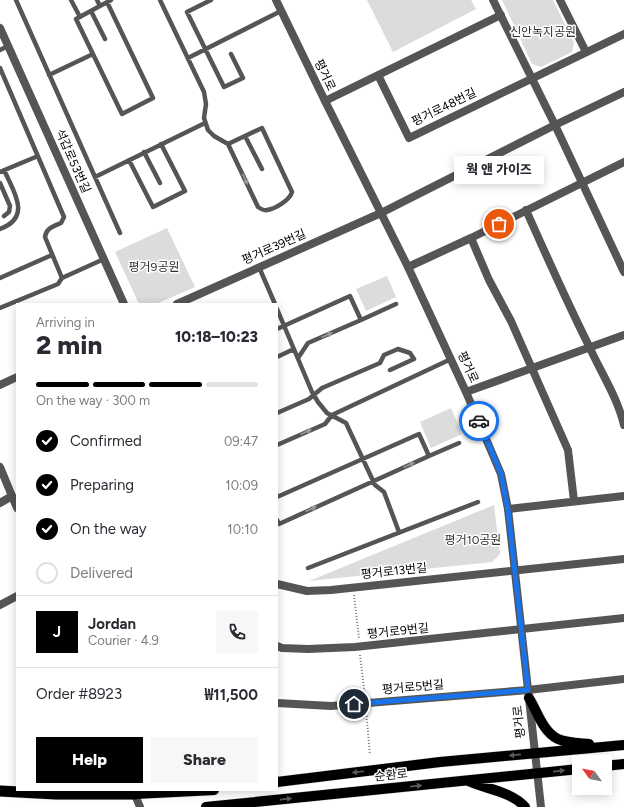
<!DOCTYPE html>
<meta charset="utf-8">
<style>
body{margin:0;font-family:Figtree,"Noto Sans KR",sans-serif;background:#f7f7f7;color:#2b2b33;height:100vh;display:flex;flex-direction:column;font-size:15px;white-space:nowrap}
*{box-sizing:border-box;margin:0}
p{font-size:13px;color:#7c7c81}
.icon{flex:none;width:22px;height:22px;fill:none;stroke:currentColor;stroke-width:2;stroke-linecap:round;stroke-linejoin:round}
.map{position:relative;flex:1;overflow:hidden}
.drawer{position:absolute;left:16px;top:303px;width:262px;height:488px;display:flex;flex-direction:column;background:#fff;border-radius:0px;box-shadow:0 2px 10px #0003}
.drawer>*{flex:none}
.needle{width:26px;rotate:303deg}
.buttons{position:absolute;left:572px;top:755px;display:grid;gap:8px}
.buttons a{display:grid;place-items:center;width:40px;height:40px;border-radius:0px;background:#fff;box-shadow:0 2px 10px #0003;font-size:20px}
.pin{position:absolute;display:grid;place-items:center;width:34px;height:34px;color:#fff;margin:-17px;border:2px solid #fff;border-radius:50%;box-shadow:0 1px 4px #0007}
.courier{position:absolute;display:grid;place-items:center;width:40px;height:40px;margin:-20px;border:3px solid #1a73e8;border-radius:50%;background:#fff;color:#222;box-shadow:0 1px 5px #0007}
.bubble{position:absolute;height:28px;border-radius:0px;background:#fff;box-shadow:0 2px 10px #0003;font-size:13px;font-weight:800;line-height:28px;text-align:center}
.summary em{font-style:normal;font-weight:800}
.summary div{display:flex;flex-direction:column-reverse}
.summary{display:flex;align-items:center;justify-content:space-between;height:68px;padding:0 20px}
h1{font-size:26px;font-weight:800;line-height:30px}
.bar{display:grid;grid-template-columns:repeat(4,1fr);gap:6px 4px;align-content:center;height:48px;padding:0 20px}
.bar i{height:5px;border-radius:3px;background:#e1e1e2}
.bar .current{background:#000}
.bar p{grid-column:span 4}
.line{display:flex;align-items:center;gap:10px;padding:0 20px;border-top:1px solid #e1e1e2}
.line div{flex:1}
.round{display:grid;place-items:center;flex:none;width:42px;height:42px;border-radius:0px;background:#f7f7f7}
ol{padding:0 20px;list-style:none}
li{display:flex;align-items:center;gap:12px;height:44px}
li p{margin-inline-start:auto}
li .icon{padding:4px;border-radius:50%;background:#000;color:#fff;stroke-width:4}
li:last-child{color:#7c7c81}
li i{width:22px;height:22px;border:2px solid #e1e1e2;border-radius:50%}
.action{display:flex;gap:8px;margin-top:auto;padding:8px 20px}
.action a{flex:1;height:46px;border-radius:0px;background:#000;color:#fff;font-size:16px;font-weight:800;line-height:46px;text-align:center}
.action a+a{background:#f7f7f7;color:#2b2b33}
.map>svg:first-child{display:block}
</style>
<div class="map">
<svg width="624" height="807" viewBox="0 0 624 807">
<rect width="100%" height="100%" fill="#fff"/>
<path fill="#dcdcdc" d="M367,0H471L476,9L393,52Z
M502,0H553L574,43L572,52L541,67L532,64Z
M167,228L195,287L156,304H139L115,252Z
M387,276L396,297L366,311L356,289Z
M451,408L462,434L431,448L420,422Z
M494,505L500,554L492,562L309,581Z"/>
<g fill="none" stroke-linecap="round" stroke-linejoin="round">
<defs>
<path id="primary" d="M529,698C537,711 543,732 558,739C567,743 579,743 589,744
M605,766L624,764
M468,781C487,789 512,792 525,807
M277,782L440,762L624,745
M135,794L214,790
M206,807L579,769"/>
<path id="trunk" d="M0,791L56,794H135"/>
</defs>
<use href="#primary" stroke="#dbdbdb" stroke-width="11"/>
<use href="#trunk" stroke="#dbdbdb" stroke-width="12"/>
<path stroke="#777" stroke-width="2" stroke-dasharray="1 2" stroke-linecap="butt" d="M354,595L359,638
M360,655L365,696
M366,710L370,755"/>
<path stroke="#555" stroke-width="4.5" d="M16,0L120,233
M71,0L80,17
M97,0L100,6
M160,0L204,92L206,104L204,118L208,130L214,136L228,144L258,207C261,209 264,211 267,210C275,209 290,200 292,192L262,128L228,144
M211,0L187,12L224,87L243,78L231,54
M107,2L153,98L122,114L76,19L111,0
M91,11L105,39
M0,50L8,46
M188,58L281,11
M0,68L64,217L61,223C54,226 46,228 45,237L62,278
M49,75L93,54
M245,136L262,169
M144,152L160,183
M129,160L153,207L185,191L161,144
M0,172L38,156
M95,177L205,123
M0,183L10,206L9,212L4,216
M0,229C32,217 14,192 4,170
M259,267L275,304
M0,278L52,255
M0,308L58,284L62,278L104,259
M277,309L312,392L318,402L327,413L346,423L375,485L384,492L399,532
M361,320L396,304
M277,329L350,296L361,320L308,343L298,358
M277,357L294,349
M277,413L309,399L322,388L380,363L384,355L398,349L410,353L414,359L390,370
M277,445L325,424L332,415L451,359
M429,456L459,443
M277,497L419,434L429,456L279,524L277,520
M308,568L478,502"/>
<path stroke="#555" stroke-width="8" d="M493,0L555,125L624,272
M560,0L586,52
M0,28L124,304
M378,75L409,138L624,34
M325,101L501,15
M526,210C546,255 566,300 588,344C600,371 617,396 624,425
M471,238L489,280L511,321L568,450L574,501
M408,267L471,238L624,162
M466,392L624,335
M0,503L12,496
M508,509L624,496
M277,584L307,591L331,590L624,559
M0,605L17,596
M277,646L282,648L308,649L355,647L624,618
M277,703L331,706L528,690L624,679"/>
<path stroke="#555" stroke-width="8" d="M276,0L325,101L408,267L466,392L501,474L508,509L541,807
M177,304L381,213L555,125L624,92
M0,385L17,377
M0,467L17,508
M133,790L140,807"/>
<use href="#primary" stroke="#000" stroke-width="10"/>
<use href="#trunk" stroke="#000" stroke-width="11"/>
</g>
<defs><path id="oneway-solid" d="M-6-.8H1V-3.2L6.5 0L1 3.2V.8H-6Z"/></defs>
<g fill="#999">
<use href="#oneway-solid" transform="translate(245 179) rotate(65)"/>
<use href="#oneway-solid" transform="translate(327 335) rotate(-24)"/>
<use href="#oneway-solid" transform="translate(306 432) rotate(-24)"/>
<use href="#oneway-solid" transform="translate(409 465) rotate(-24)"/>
<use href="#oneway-solid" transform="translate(311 509) rotate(-24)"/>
</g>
<g fill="#595959">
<use href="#oneway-solid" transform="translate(515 755) rotate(174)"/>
<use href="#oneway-solid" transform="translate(559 771) rotate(-6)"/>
<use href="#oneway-solid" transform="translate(358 772) rotate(173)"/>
<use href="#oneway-solid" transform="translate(416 786) rotate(-6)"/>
<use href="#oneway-solid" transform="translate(286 799) rotate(-6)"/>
</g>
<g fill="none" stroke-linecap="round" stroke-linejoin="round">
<path stroke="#595959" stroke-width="4" stroke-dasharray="0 7.2" d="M479,421L408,267L499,224"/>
<path stroke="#1a73e8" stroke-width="5" d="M354,704L528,690L508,510L501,474L479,421"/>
</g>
<g text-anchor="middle" stroke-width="3" stroke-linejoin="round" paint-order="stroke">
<g font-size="12" fill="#333" stroke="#fff">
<text x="543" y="36">신안녹지공원</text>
<text x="154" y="271">평거9공원</text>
<text x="473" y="544">평거10공원</text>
</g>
<g font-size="12" fill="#000" stroke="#fff">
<text transform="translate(325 75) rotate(64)" y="4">평거로</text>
<text transform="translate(444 107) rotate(-26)" y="4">평거로48번길</text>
<text transform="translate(73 161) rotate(66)" y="4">석갑로53번길</text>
<text transform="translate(274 247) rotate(-24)" y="4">평거로39번길</text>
<text transform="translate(468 367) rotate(65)" y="4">평거로</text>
<text transform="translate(394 571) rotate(-6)" y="4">평거로13번길</text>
<text transform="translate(398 631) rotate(-6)" y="4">평거로9번길</text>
<text transform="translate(413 687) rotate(-5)" y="4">평거로5번길</text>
<text transform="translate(519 722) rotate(-96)" y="4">평거로</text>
<text transform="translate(391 775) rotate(-6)" y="4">순환로</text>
</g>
</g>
</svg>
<div class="buttons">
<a><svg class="needle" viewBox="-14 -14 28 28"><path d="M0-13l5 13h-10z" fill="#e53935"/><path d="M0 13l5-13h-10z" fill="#7c7c81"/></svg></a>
</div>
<div class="pin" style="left:499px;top:224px;background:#ea580c"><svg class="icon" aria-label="bag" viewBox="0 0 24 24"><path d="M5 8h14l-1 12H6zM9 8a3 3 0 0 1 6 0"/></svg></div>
<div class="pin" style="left:354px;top:704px;background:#1f2937"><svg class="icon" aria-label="home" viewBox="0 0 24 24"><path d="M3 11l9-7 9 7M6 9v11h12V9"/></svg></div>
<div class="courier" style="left:479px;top:421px"><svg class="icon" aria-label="car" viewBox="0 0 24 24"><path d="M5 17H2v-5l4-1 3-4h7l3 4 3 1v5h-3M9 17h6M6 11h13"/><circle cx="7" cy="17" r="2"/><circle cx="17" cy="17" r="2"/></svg></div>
<div class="bubble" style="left:454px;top:156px;width:90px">웍 앤 가이즈</div>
<section class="drawer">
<div class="summary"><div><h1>2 min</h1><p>Arriving in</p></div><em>10:18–10:23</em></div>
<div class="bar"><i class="current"></i><i class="current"></i><i class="current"></i><i></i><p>On the way · 300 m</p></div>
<ol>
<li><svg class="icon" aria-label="check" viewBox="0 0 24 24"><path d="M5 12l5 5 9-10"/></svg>Confirmed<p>09:47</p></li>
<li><svg class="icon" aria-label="check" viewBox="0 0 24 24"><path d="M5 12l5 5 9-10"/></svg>Preparing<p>10:09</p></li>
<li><svg class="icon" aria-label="check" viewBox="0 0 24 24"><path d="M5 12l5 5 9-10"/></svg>On the way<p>10:10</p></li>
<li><i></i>Delivered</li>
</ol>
<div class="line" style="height:72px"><b class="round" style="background:#000;color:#fff">J</b><div><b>Jordan</b><p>Courier · 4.9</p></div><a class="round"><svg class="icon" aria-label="phone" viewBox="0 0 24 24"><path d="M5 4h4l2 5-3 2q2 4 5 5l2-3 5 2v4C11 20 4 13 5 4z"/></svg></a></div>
<div class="line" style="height:52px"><div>Order #8923</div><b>₩11,500</b></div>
<div class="action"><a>Help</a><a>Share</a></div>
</section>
</div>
